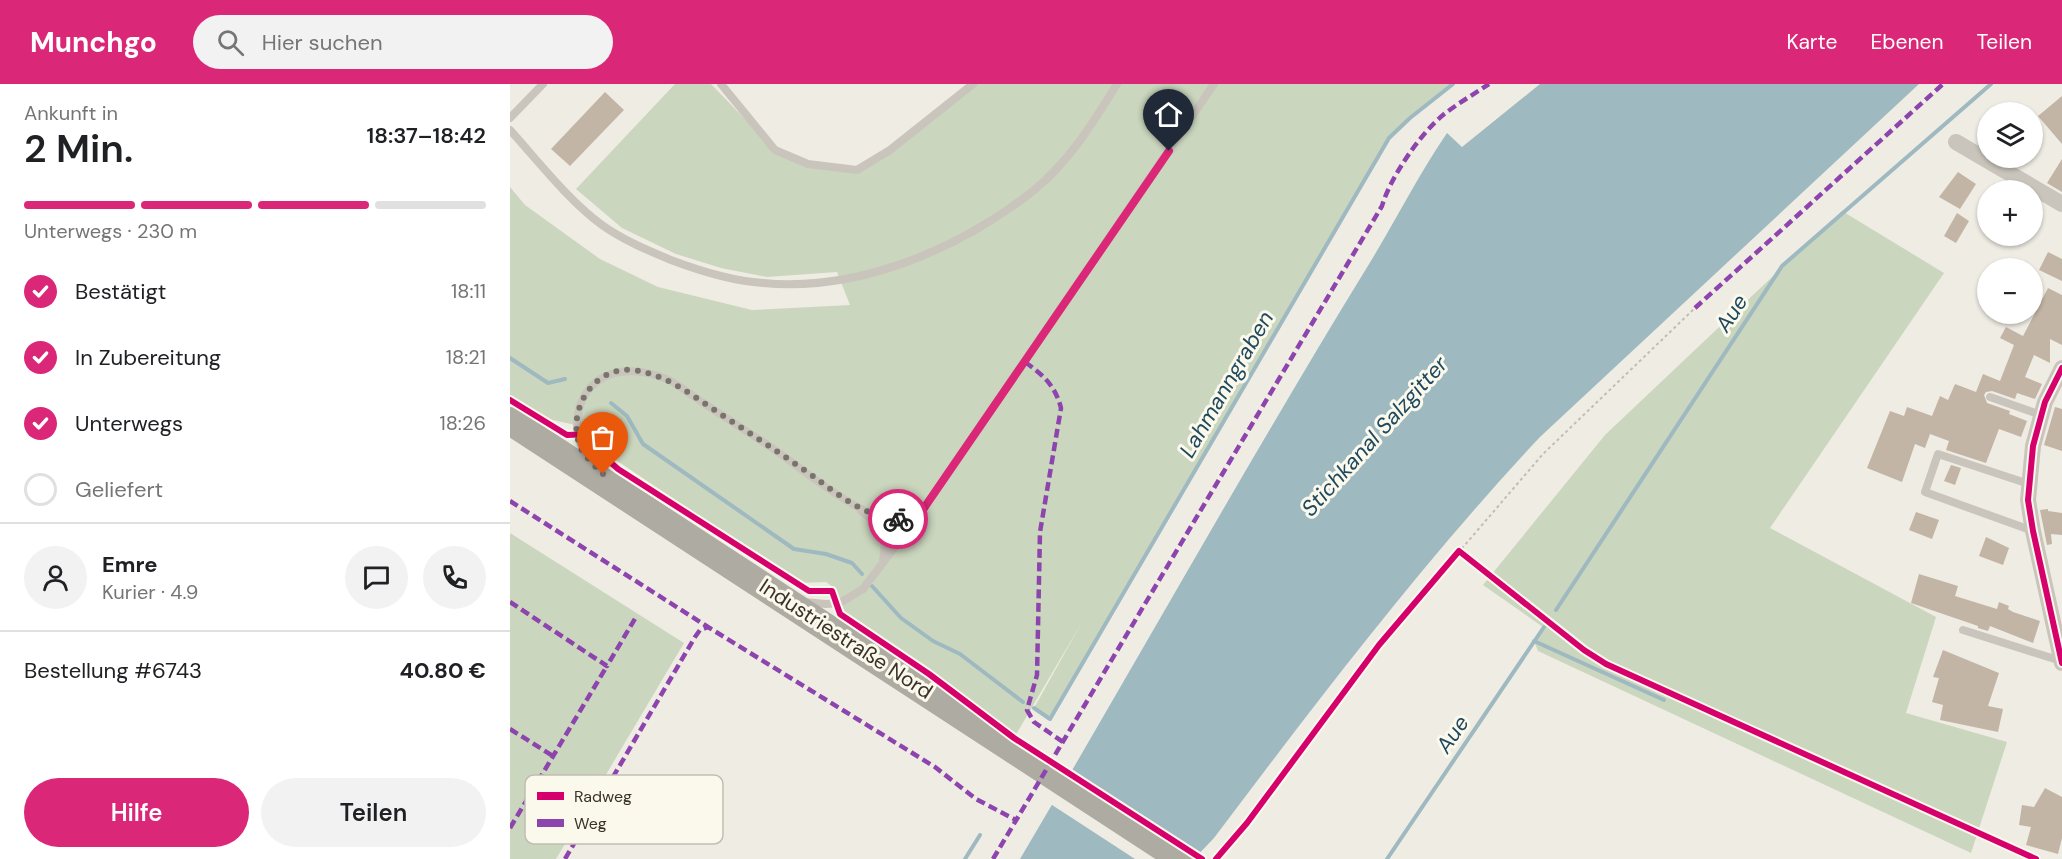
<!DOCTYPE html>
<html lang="de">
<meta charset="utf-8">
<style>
body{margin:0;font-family:"DM Sans",sans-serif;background:#f2f2f2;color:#202124;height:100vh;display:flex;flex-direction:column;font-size:22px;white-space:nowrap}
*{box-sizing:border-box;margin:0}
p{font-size:20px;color:#757577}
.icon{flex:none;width:33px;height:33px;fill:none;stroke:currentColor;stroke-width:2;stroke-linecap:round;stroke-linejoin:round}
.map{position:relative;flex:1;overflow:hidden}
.side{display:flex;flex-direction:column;background:#fff;width:510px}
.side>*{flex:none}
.buttons{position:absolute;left:1467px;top:18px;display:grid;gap:12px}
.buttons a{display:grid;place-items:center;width:66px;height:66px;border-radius:50%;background:#fff;box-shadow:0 2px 4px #0004;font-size:30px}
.pin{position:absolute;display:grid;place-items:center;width:51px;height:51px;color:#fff;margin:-62px -26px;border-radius:50% 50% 50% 0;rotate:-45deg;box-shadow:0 0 6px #0007}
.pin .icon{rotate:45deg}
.courier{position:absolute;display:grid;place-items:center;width:60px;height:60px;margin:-30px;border:4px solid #db2777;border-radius:50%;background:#fff;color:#222;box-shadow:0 2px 8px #0007}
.overview em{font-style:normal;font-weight:600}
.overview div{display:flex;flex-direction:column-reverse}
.overview{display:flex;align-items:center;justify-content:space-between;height:102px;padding:0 24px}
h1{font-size:39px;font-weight:600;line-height:45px}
.bar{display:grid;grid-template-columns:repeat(4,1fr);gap:9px 6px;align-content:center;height:72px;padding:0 24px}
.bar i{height:8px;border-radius:4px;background:#e0e0e0}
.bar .selected{background:#db2777}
.bar p{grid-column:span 4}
.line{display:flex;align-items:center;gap:15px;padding:0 24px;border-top:2px solid #e0e0e0}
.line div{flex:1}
.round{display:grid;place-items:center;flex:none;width:63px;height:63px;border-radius:32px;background:#f2f2f2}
ol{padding:0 24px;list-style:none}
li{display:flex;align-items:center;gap:18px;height:66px}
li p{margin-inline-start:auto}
li .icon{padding:6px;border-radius:50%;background:#db2777;color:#fff;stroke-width:4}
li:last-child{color:#757577}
li i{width:33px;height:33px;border:3px solid #e0e0e0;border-radius:50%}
.primary-button{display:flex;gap:12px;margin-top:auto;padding:12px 24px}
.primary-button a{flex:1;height:69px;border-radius:36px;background:#db2777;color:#fff;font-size:24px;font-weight:600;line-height:69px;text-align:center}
.primary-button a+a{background:#f2f2f2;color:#202124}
header{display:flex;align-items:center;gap:36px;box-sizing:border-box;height:84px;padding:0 30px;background:#db2777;color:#fff}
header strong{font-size:28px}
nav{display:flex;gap:33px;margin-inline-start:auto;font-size:21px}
.search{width:420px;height:54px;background:#f2f2f2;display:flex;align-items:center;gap:15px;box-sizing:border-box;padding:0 21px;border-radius:33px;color:#757577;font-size:22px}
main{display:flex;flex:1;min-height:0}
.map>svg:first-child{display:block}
</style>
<header>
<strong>Munchgo</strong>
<div class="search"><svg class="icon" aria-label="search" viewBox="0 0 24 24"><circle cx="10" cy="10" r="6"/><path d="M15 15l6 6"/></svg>Hier suchen</div>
<nav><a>Karte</a><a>Ebenen</a><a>Teilen</a></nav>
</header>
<main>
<section class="side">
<div class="overview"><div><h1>2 Min.</h1><p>Ankunft in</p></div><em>18:37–18:42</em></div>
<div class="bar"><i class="selected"></i><i class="selected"></i><i class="selected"></i><i></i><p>Unterwegs · 230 m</p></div>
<ol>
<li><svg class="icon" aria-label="check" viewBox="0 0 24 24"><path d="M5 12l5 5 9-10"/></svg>Bestätigt<p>18:11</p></li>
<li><svg class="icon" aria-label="check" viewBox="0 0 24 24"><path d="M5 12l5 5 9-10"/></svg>In Zubereitung<p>18:21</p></li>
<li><svg class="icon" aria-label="check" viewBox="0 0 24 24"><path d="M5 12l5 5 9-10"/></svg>Unterwegs<p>18:26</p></li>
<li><i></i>Geliefert</li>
</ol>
<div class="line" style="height:108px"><a class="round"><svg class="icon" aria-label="person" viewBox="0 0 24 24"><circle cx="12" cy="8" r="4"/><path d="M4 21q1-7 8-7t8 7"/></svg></a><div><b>Emre</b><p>Kurier · 4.9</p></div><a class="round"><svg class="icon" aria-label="chat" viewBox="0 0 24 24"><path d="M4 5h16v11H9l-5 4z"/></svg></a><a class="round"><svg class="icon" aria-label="phone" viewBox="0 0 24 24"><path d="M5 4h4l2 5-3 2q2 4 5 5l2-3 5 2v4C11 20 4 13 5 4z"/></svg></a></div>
<div class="line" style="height:78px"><div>Bestellung #6743</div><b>40.80 €</b></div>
<div class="primary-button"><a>Hilfe</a><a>Teilen</a></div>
</section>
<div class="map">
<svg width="1552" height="775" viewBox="0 0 1552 775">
<rect width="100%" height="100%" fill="#efece4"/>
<path fill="#cbd6be" d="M165,0H201L265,66L298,80L347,86L463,0H943L900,34L879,54L540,635L524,624L572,538L504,654L420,589L336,531L324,504L316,498L289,499L103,374L93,347L38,335L0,313V103L15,121L90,175L148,203L242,226L340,221L327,188L257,193L211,184L166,170L112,144L66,105Z
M1332,127L1434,189L1260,444L1426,533L1396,629L1497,658L1461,769L1028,567L1024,557L1033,543L973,501L1095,351Z
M0,449L174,559L46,775H0Z"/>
<path fill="#9fb9c1" d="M1030,0H1409L1030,353C912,479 808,616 704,754L684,775H510C626,579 737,379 856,185C884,140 907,93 937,49L952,63Z"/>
<path fill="#efece4" d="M560,684L692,770L688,775H625L539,719Z"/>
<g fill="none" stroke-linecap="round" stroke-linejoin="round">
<path stroke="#9fb9c1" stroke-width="4" d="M0,274L38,299L55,295
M101,319L117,332L133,360L284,465L316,470L342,479L352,490
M362,502L391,534L423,557L450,570L513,618
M1046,526L1272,182L1481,0
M1024,557L1154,616
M524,624L540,635L879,54L900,34L943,0
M455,775L470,751
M877,775L1034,543"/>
</g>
<path fill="#c3b5a5" d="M95,8L114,26L60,82L41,65Z
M1552,12V60L1528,32Z
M1552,75V108L1537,99Z
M1448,88L1466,100L1450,125L1429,113Z
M1447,129L1459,137L1446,159L1434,152Z
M1538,168L1552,175V197L1529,186Z
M1538,204L1552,211V261L1540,255V279L1524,271L1515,293L1532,300L1525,315L1507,309L1505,315L1482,307L1476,308L1474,311L1477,319L1500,327L1499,330L1517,337L1511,353L1489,345L1476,379L1436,366L1439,357L1420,350L1415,364L1405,360L1392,398L1357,384L1380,327L1394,332L1397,323L1422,332L1430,312L1438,316L1445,300L1466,308L1473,290L1490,297L1504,261L1490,254L1496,243L1513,252Z
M1545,323L1552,325V367L1534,361Z
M1441,381L1451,384L1445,401L1434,397Z
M1538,425V427L1552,429V451L1541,450L1542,460L1537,461L1530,426Z
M1406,428L1429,436L1422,455L1399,446Z
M1476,453L1499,464L1493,481L1469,472Z
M1409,490L1448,502L1445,512L1487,525L1489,518L1499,522L1498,525L1503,528L1530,537L1523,559L1480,542L1478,547L1468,544V542L1401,519Z
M1433,566L1489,589L1478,622L1493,625L1488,648L1430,636L1433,621L1422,618L1429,594L1423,593Z
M1535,704L1552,713V754L1548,770L1516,761L1521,743L1509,741L1512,721L1524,723Z"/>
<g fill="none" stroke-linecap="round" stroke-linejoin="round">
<path stroke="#c1bdb5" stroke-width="2" stroke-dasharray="3 3" stroke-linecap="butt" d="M706,775L737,739L869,561L1033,370L1185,224"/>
<path stroke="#c9c5bc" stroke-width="8" d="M211,0L265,66L298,80L347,86L380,66L463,0
M0,34L33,0
M0,46C28,77 59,117 92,141C113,156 137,166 161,176C190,187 222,197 253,199C349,208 449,165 523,107C559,78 583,39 607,0
M1480,313L1531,331
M81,377C58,353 64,306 96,292C114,284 136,287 154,294C166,298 178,309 189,316C214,333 240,349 265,366C294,386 357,440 392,436C397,435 404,431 409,428
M1519,400L1428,370L1415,408L1523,447
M351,427C372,442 378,449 373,476
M294,518L316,520L330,519L353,505L412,427L704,0
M1453,546L1551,577"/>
<path stroke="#c9c5bc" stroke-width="16" d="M1446,58L1552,120
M1552,284L1535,318L1523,362L1518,416L1523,447L1552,579"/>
<path stroke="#aeaba3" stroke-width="28" d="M0,337L671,775"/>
<path stroke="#8e44ad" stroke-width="4.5" stroke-dasharray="9 4.5" stroke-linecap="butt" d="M1185,224L1433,0
M515,278C533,291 545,301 551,324L530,448L527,591L517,626L524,638L553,658
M0,417L198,543
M0,518L97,582L126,533
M0,645L43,672
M0,744L97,582
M55,775L185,553L190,546L198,543L425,683L466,715L506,736
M483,775L872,122C880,94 910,50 933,31C947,20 964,10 979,0"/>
<defs>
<path id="cycleway" d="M1552,284L1535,318L1523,362L1518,416L1523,447L1552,579
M0,316L57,351L79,350L91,370L108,385L299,507H322L330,530L419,590L504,654L692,775
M706,775L737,739L869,561L949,467L1074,566L1096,580L1526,775"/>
</defs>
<use href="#cycleway" stroke="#fbf8ec" stroke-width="10"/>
<use href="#cycleway" stroke="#d6006c" stroke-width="6"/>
</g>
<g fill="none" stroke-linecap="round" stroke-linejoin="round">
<path stroke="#79746b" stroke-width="6" stroke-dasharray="0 10.8" d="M93,390C85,382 74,373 70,362C56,326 84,282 123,286C157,290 184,313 212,331C244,352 276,373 307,395C330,412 358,434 388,435"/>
<path stroke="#db2777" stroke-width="8" d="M388,435L393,436L412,427L659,67"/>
</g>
<g text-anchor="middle" stroke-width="6" stroke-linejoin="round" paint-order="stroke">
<g font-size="21" fill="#3a332a" stroke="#fbf8ec">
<text transform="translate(336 555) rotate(33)" y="7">Industriestraße Nord</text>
</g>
<g font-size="22" font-style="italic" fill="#1e495e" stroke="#fbf8ec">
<text transform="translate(1221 229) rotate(-57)" y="8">Aue</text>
<text transform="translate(716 300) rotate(-60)" y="8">Lahmanngraben</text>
<text transform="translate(864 352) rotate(-48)" y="8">Stichkanal Salzgitter</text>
<text transform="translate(942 650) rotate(-56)" y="8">Aue</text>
</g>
</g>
<rect x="15" y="691" width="198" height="69" rx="9" fill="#fbf8ec" stroke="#c1bdb2" stroke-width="1.5"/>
<rect x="27" y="708" width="27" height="8" fill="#d6006c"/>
<rect x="27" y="735" width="27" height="8" fill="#8e44ad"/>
<g font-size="16" fill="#3a332a">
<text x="64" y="718">Radweg</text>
<text x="64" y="745">Weg</text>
</g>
</svg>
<div class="buttons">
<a><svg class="icon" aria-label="layers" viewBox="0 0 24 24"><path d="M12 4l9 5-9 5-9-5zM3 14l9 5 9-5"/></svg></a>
<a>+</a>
<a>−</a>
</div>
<div class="pin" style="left:93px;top:390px;background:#ea580c"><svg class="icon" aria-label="bag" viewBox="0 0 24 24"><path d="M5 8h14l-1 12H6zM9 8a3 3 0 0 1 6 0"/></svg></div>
<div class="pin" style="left:659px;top:67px;background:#1f2937"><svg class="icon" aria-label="home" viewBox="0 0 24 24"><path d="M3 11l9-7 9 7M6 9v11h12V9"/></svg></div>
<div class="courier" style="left:388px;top:435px"><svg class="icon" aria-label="bike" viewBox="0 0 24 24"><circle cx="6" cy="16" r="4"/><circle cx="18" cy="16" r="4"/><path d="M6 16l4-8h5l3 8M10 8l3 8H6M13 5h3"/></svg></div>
</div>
</main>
